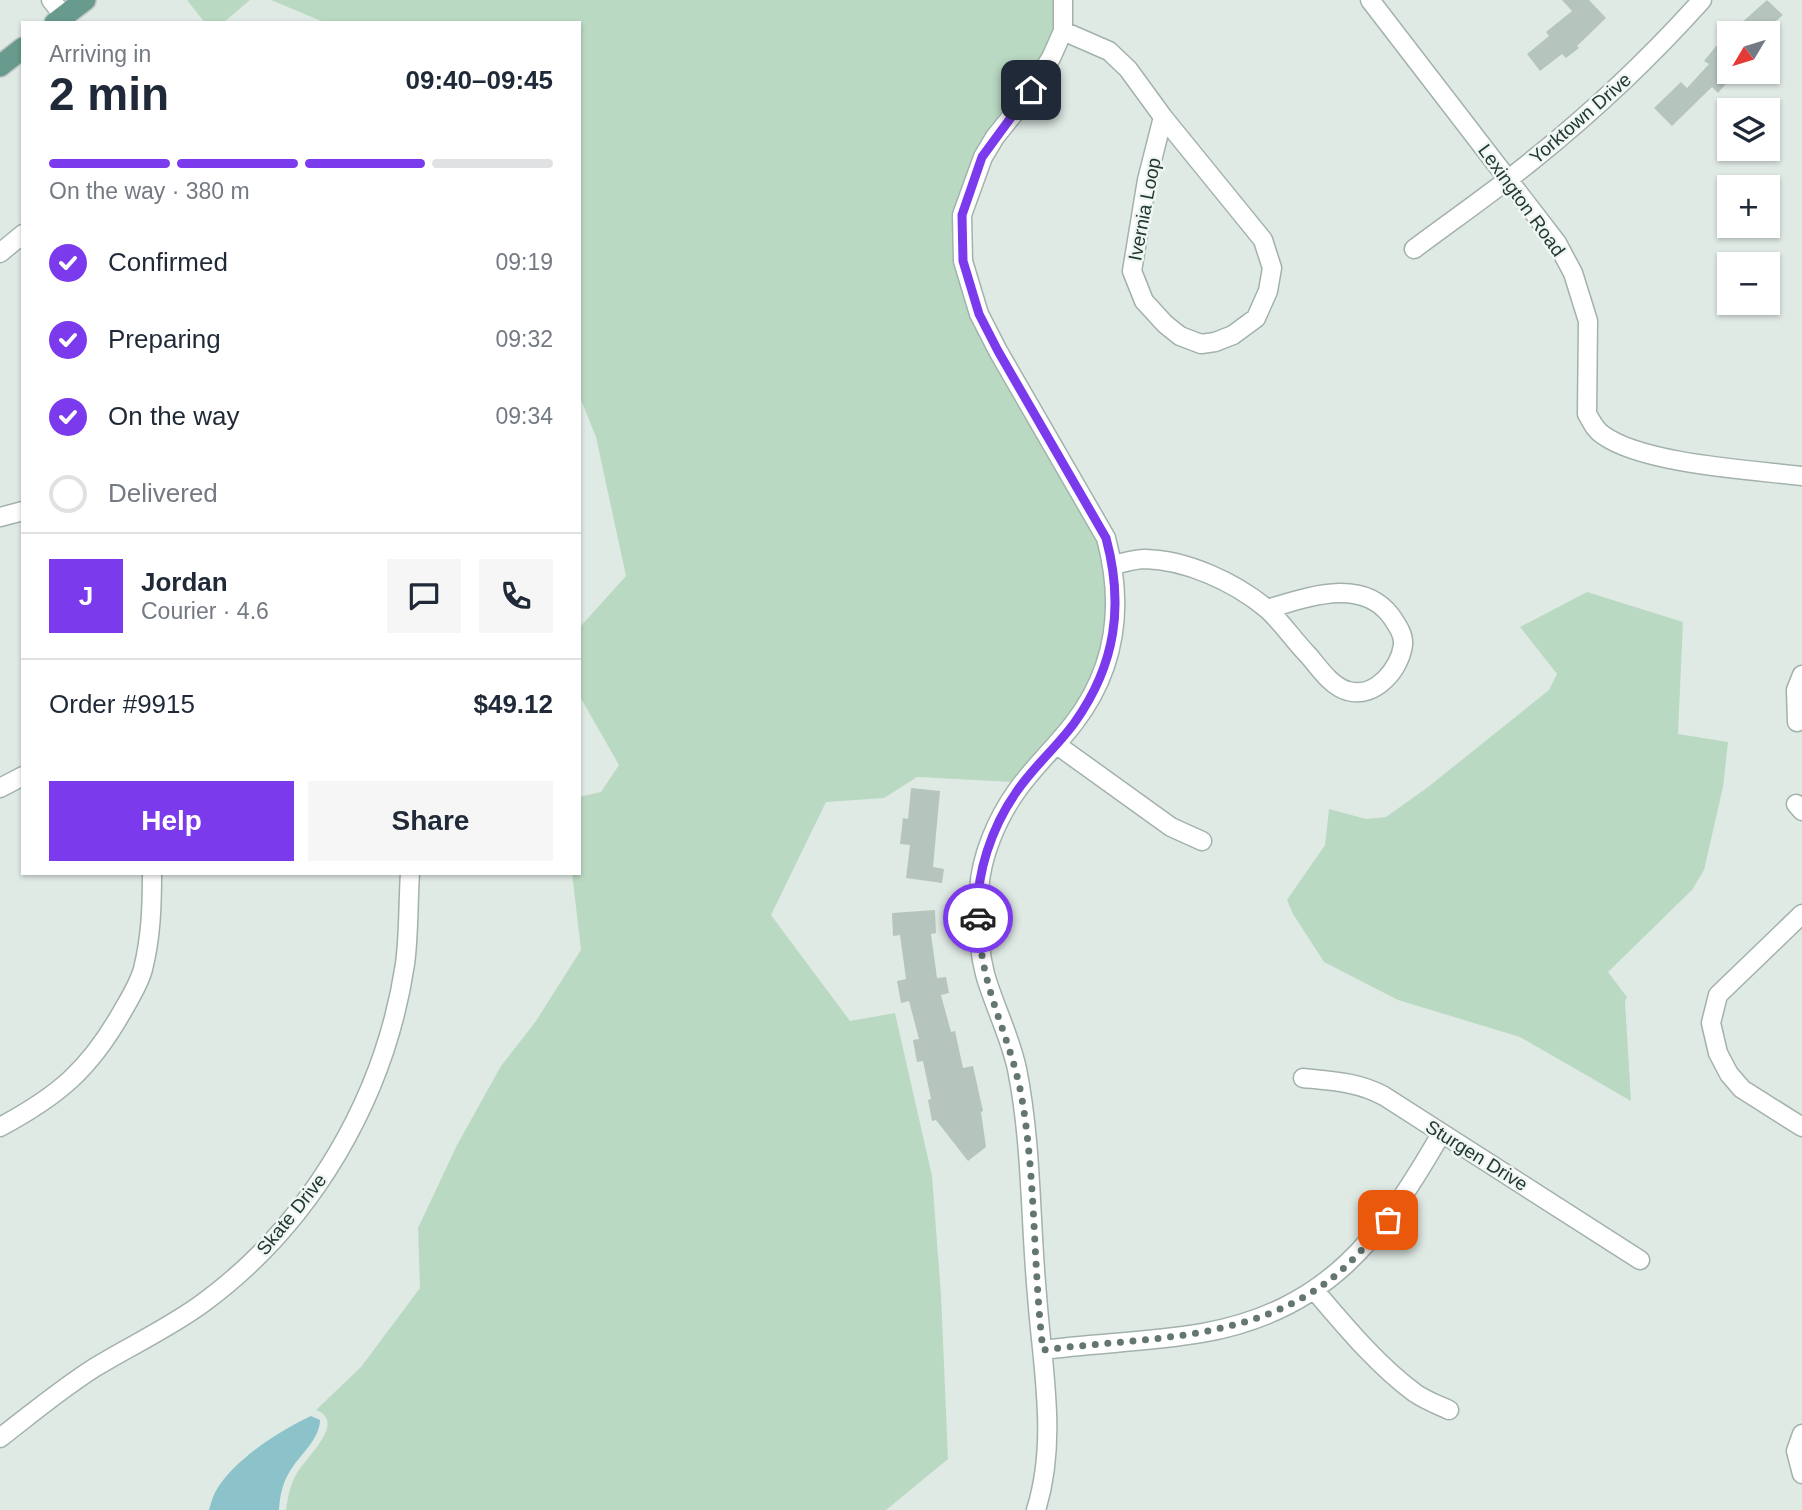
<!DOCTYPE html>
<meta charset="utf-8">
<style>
body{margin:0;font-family:Helvetica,sans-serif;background:#f6f6f7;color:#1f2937;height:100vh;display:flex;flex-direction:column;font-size:26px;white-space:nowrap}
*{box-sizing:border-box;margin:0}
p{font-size:23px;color:#747a83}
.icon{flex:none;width:38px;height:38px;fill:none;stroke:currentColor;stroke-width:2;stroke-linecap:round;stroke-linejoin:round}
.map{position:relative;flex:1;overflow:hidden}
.side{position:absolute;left:21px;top:21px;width:560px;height:854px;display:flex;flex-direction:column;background:#fff;border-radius:0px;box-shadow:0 2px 5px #0004}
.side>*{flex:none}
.needle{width:46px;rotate:232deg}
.tools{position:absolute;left:1717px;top:21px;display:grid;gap:14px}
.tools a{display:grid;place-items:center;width:63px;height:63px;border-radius:0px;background:#fff;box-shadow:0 2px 5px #0004;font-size:35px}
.pin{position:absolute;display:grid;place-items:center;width:60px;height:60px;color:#fff;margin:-30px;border-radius:14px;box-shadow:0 4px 10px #0006}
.courier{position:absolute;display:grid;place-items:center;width:70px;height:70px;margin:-35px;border:5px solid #7c3aed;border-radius:50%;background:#fff;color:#222;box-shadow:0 2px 9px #0007}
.headline em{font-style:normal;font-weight:600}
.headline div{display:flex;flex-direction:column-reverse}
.headline{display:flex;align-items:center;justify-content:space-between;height:119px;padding:0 28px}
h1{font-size:46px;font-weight:600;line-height:52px}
.bar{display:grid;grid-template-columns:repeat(4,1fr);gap:10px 7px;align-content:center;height:84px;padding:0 28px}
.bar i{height:9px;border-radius:5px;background:#e0e1e3}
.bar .current{background:#7c3aed}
.bar p{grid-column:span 4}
.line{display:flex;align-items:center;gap:18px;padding:0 28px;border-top:2px solid #e0e1e3}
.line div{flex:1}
.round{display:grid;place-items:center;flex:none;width:74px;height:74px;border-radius:0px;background:#f6f6f7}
ol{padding:0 28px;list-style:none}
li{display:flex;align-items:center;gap:21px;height:77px}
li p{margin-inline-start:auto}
li .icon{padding:7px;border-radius:50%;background:#7c3aed;color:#fff;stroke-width:4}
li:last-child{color:#747a83}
li i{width:38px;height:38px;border:4px solid #e0e1e3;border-radius:50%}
.cta{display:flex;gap:14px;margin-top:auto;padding:14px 28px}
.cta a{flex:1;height:80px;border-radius:0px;background:#7c3aed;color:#fff;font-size:28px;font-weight:600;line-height:80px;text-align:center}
.cta a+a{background:#f6f6f7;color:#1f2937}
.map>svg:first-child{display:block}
</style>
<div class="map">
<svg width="1802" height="1510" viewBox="0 0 1802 1510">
<rect width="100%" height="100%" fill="#e0eae5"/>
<path fill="#bad9c2" d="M187,0H250L223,23H205Z
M271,0H1054V30L1043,55L954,216V264L971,318L990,356L1097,542C1128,654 1081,702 1014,782L917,777L884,798L826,802L771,915L850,1021L895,1013L932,1176L941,1295L948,1459L886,1510H286C288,1496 290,1485 297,1473C307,1456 347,1422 316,1410L361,1367L420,1288L418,1228L457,1145L501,1066L536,1021L581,950L572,873H579V797L601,792L619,765L579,695V628L626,576L596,437L579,395V23H326Z
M1587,592L1683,622L1678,734L1728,742L1723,787L1704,870L1692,890L1608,972L1627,997L1625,1001L1631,1101L1520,1037L1398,1000L1324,962L1293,914L1287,900L1325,845L1329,809L1366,819L1386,817L1428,787L1549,690L1557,674L1520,627Z"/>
<path fill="#8cc3cb" d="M311,1416L320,1420C320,1438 302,1453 292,1468C283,1481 280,1494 279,1510H209C211,1503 213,1495 217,1489C235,1459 279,1431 311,1416Z"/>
<path fill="#b6c4be" d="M1562,0H1589L1606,18L1577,46L1579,48L1566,58L1562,54L1540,71L1527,54L1549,36L1546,32L1572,11Z
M1767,0L1783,15L1762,33H1730Z
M1729,34V72H1736L1718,93L1712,87L1672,126L1654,108L1681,82L1687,88L1709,64L1704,61L1721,40Z
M911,788L940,791L933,867L944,869L942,883L906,878L910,845L900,844L903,818L908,819Z
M935,910L936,933L931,934L937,978L946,977L949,993L941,995L951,1032L955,1031L963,1068L973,1066L983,1111L981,1112L986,1147L968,1161L936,1120L932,1121L928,1100L931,1099L923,1061L917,1062L913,1040L919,1039L909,1001L901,1003L897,981L906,979L900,935L893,936L892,913Z"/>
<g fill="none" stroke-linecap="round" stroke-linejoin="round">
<defs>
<path id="minor" d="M51,0L64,16
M1370,0L1557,243L1573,273L1588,321L1587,414C1592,422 1595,430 1603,435C1643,464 1752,470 1802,476
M1063,31L1109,51L1128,69L1163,117
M1163,117L1263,240L1272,268L1268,291L1256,318L1233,335L1215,342L1201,344L1180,336L1165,324L1144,301L1132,271L1147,180Z
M1414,249C1454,219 1496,190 1534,159C1595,110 1650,58 1702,0
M0,253L23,234
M0,517L23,511
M1113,565C1123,563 1134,559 1145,559C1187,560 1234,582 1266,608C1282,622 1294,641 1309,656C1319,668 1332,687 1348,691C1375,699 1400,669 1403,645C1404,634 1397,625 1391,616C1361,576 1306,598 1267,609
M1797,722L1796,690L1802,675
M1057,745L1171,827L1202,841
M0,788L23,776
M1796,804L1802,811
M1802,914L1718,995L1711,1023L1718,1053L1729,1074L1742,1089L1802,1127
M1303,1078C1333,1081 1358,1082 1384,1096L1640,1260
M0,1127C58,1096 89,1070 122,1012C130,998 139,984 143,969C151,937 152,906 152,873
M1315,1291C1345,1326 1377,1365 1415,1393C1425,1400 1438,1405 1449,1410
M1043,1350C1096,1343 1150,1342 1202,1333C1327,1311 1381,1238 1441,1134
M1802,1434L1796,1451L1802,1474
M0,1438C31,1414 61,1389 94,1368C130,1346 169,1328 203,1303C312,1223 385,1097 405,964C409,934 408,903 410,873
M1036,1510C1058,1440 1042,1366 1037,1295C1030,1220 1032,1144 1017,1069C1010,1036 994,1006 985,974C978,946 977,918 979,890C981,856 997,819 1016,792C1033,767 1056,747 1074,723C1117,667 1124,605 1106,538L998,351L979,314L963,261L962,215L983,157L995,137L1020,106L1051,58L1063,31V0"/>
<path id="major" d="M55,23L85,0
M0,66L23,48"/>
</defs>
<use href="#minor" stroke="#a3b1ac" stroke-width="21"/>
<use href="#major" stroke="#c1c7c6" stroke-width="24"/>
<use href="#minor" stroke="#fff" stroke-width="18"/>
<use href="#major" stroke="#689b8d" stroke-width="21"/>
</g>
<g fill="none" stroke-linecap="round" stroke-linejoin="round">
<path stroke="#647671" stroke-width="7" stroke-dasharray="0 12.6" d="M978,918C979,936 981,953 985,971C995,1015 1014,1053 1022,1099C1036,1182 1033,1267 1043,1350C1135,1338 1234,1342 1314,1291C1343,1273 1366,1246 1388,1220"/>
<path stroke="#7c3aed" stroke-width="9" d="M978,918C975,875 992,826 1017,791C1034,766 1058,746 1075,722C1116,664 1124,605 1106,538L998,351L979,314L963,261L962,215L982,157L1031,90"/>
</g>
<g text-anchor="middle" stroke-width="5" stroke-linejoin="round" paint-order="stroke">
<g font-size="19" fill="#223832" stroke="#f0f7f3">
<text transform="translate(1580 118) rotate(-41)" y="7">Yorktown Drive</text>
<text transform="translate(1522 200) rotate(54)" y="7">Lexington Road</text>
<text transform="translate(1144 209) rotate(-79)" y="7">Ivernia Loop</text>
<text transform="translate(1477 1155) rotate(32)" y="7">Sturgen Drive</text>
<text transform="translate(291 1214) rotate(-51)" y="7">Skate Drive</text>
</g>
</g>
</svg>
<div class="tools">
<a><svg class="needle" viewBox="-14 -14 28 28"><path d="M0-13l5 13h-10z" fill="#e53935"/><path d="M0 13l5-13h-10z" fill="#747a83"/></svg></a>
<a><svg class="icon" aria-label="layers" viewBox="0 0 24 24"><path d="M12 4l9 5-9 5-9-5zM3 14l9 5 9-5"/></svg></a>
<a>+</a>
<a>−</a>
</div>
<div class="pin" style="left:1388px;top:1220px;background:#ea580c"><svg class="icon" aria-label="bag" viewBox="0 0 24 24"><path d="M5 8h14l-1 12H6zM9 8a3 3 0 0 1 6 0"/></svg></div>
<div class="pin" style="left:1031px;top:90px;background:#1f2937"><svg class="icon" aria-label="home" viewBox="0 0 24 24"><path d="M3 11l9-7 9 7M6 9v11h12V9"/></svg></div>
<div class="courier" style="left:978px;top:918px"><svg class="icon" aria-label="car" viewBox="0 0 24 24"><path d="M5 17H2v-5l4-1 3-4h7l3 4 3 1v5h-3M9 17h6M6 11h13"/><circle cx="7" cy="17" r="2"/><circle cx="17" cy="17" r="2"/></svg></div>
<section class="side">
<div class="headline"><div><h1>2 min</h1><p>Arriving in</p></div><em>09:40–09:45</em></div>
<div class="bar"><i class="current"></i><i class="current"></i><i class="current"></i><i></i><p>On the way · 380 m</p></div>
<ol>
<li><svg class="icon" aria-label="check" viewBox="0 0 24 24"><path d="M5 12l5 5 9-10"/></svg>Confirmed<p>09:19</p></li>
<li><svg class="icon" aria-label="check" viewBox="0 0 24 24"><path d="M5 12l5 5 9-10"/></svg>Preparing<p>09:32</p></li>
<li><svg class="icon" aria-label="check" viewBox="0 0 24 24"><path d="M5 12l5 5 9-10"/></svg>On the way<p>09:34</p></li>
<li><i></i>Delivered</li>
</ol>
<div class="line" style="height:126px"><b class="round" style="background:#7c3aed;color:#fff">J</b><div><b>Jordan</b><p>Courier · 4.6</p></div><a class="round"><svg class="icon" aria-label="chat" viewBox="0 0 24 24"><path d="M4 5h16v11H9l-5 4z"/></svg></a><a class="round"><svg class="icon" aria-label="phone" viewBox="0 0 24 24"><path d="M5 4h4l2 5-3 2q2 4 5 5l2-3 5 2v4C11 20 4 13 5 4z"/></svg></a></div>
<div class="line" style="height:91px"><div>Order #9915</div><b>$49.12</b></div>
<div class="cta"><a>Help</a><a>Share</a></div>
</section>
</div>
